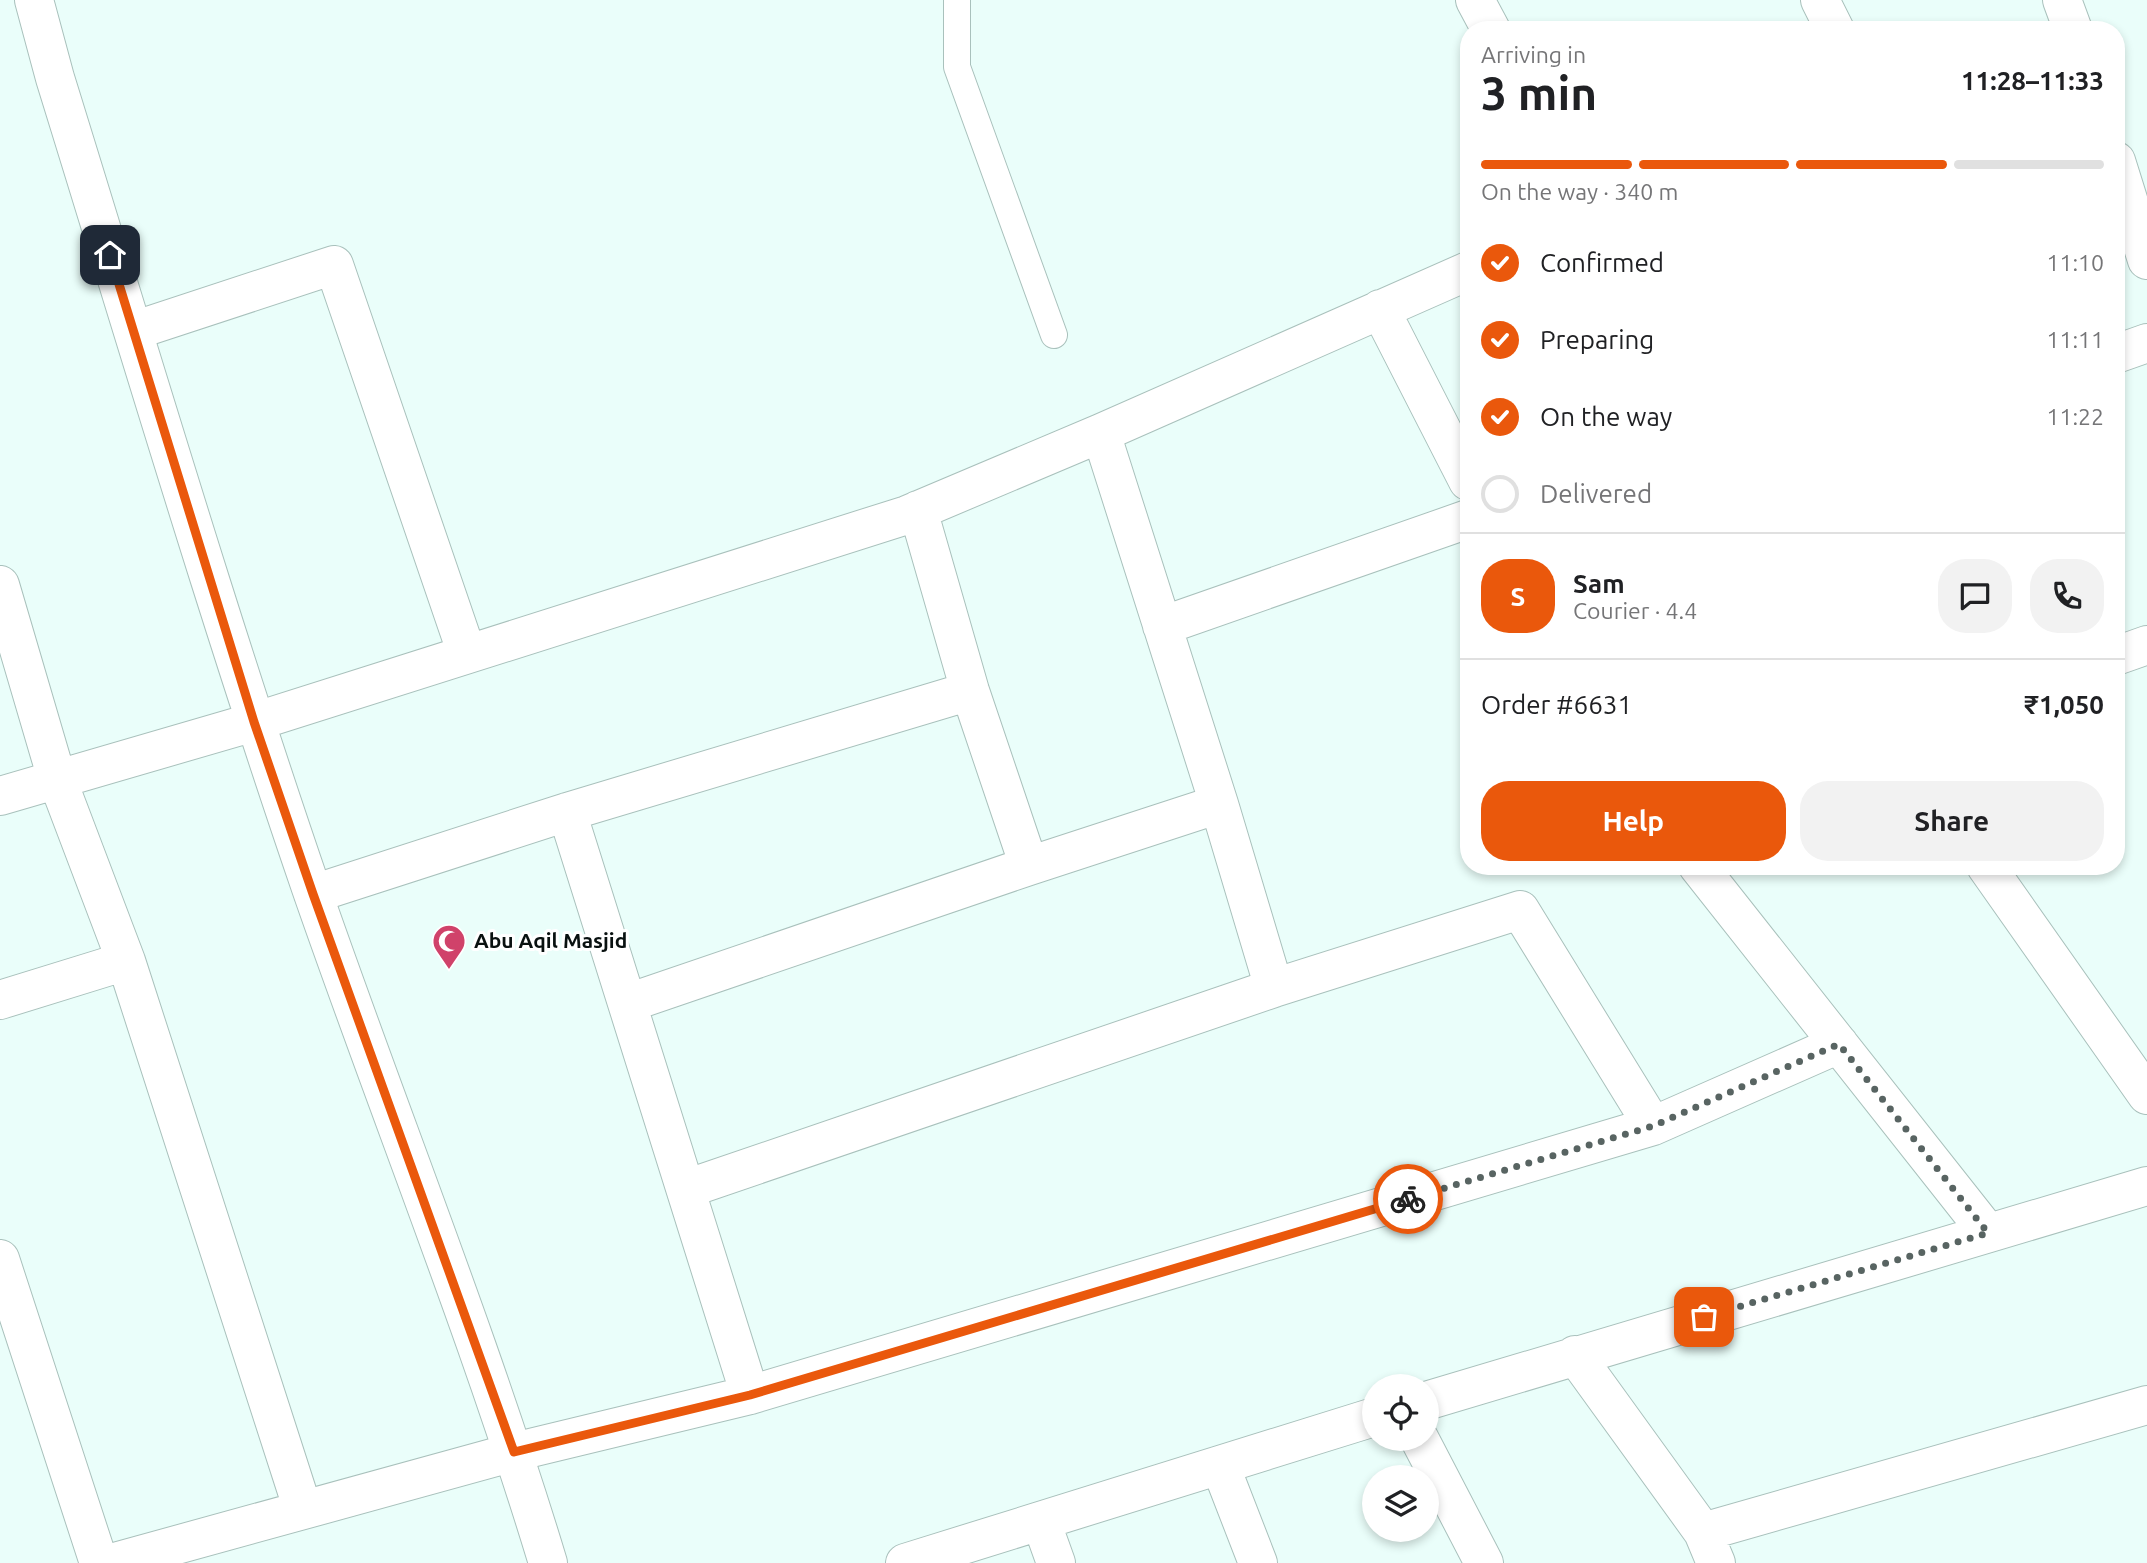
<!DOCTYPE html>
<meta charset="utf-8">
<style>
body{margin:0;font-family:Ubuntu,sans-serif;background:#f2f2f2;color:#202124;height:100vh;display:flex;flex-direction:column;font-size:26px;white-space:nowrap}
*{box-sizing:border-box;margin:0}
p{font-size:23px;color:#757577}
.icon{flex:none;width:38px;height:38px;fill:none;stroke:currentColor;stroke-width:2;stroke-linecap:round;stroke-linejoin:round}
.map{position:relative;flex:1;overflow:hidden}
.side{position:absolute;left:1460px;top:21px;width:665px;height:854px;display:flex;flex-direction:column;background:#fff;border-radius:28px;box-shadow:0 4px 10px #0003}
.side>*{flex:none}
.buttons{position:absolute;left:1362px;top:1374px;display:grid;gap:14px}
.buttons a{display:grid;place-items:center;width:77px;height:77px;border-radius:50%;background:#fff;box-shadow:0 4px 10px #0003;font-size:35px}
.pin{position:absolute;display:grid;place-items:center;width:60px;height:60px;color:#fff;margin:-30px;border-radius:14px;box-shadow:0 4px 10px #0006}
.courier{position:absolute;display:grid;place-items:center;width:70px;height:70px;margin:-35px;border:5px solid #ea580c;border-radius:50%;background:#fff;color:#222;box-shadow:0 2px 9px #0007}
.summary em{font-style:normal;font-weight:700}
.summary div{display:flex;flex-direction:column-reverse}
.summary{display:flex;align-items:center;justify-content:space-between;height:119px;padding:0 21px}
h1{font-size:46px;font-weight:700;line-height:52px}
.bar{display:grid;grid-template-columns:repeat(4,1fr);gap:10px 7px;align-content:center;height:84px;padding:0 21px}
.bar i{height:9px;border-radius:5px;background:#e0e0e0}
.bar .on{background:#ea580c}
.bar p{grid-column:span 4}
.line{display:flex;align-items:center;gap:18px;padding:0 21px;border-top:2px solid #e0e0e0}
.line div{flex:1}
.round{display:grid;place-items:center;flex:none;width:74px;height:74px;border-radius:28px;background:#f2f2f2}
ol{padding:0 21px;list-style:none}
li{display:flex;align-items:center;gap:21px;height:77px}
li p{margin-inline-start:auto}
li .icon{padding:7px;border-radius:50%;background:#ea580c;color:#fff;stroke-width:4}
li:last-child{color:#757577}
li i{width:38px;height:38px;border:4px solid #e0e0e0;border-radius:50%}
.primary-button{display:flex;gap:14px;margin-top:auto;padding:14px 21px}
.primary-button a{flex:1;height:80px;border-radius:28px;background:#ea580c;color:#fff;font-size:28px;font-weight:700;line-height:80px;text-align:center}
.primary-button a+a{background:#f2f2f2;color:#202124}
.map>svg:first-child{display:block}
</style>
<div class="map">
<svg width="2147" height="1563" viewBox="0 0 2147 1563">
<rect width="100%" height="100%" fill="#eafefa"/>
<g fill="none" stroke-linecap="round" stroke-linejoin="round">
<defs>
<path id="service" d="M957,0V67L1054,335"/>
<path id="minor" d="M34,0L55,78C139,349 219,620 311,888C389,1113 479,1335 548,1563
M1475,0L1491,30
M1820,0L1835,30
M2062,0L2073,30
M2116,161L2147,260
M1380,309L1468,481
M133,331L334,265L467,654
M2116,354L2147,343
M1101,433L1219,804L1274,988
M918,510L970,691L1029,866
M0,585L57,779L126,961L303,1510
M1162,626L1468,519
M2116,656L2147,645
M0,796L254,722L907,515L1101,433L1468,271
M567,812L750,1395
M1698,866L1988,1233
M1986,866L2147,1095
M313,894L567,812L970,691
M0,1000L126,961
M628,1003L1029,866L1219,804
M686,1189L1274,988L1520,910L1653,1126
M0,1259L99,1563
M1575,1355L1703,1532L1716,1563
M1426,1401L2147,1186
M1419,1438L1484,1563
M1220,1465L1258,1563
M1041,1521L1056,1563
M1703,1532L2147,1405
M111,1563L514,1452L750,1395L1653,1126L1839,1044
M905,1563L1374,1417"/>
</defs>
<use href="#service" stroke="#a9c1bc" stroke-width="28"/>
<use href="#minor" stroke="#a9c1bc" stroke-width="40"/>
<use href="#service" stroke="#fff" stroke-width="26"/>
<use href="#minor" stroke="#fff" stroke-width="38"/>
</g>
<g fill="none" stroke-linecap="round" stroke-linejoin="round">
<path stroke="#586462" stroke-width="7" stroke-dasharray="0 12.6" d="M1408,1199L1653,1126L1839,1044L1988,1233L1704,1317"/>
<path stroke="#ea580c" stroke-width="9" d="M110,255L254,722L313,894L514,1452L750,1395L1408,1199"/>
</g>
<defs>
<symbol id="mosque-pin" viewBox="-11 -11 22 30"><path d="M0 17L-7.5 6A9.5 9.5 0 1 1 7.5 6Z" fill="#d0426a" stroke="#fff"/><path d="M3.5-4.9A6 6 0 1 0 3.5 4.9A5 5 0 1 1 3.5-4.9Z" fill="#fff"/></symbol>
</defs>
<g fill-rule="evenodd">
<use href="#mosque-pin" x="430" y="922" width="38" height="52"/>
</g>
<g text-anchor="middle" stroke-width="6" stroke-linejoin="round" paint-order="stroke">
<g font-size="21" font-weight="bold" fill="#091110" stroke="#fff" text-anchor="start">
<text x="474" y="948">Abu Aqil Masjid</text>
</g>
</g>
</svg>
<div class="buttons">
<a><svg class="icon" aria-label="locate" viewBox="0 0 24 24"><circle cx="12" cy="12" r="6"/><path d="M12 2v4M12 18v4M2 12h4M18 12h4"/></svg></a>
<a><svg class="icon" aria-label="layers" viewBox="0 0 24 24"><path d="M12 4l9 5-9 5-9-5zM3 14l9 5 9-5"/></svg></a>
</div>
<div class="pin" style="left:1704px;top:1317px;background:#ea580c"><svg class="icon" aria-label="bag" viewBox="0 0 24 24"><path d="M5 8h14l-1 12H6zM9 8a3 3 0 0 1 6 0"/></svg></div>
<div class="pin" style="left:110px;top:255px;background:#1f2937"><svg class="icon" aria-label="home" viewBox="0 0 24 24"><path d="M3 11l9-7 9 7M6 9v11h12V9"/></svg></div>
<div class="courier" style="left:1408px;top:1199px"><svg class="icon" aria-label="bike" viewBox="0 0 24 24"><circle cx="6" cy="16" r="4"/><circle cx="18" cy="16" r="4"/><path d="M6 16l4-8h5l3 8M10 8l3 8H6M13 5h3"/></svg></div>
<section class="side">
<div class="summary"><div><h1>3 min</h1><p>Arriving in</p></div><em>11:28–11:33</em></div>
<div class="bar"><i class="on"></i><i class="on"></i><i class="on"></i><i></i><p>On the way · 340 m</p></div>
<ol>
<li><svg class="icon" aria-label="check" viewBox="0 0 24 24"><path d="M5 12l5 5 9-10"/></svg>Confirmed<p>11:10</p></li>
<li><svg class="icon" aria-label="check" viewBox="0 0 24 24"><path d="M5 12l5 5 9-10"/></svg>Preparing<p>11:11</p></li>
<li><svg class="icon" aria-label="check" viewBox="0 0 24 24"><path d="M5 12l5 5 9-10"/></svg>On the way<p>11:22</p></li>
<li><i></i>Delivered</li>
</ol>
<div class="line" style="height:126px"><b class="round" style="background:#ea580c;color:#fff">S</b><div><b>Sam</b><p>Courier · 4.4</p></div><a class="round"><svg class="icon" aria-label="chat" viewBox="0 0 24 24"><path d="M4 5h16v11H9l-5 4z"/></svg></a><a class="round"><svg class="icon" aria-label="phone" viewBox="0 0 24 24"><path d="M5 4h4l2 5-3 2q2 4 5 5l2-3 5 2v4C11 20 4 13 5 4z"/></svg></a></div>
<div class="line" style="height:91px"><div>Order #6631</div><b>₹1,050</b></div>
<div class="primary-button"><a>Help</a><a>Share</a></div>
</section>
</div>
